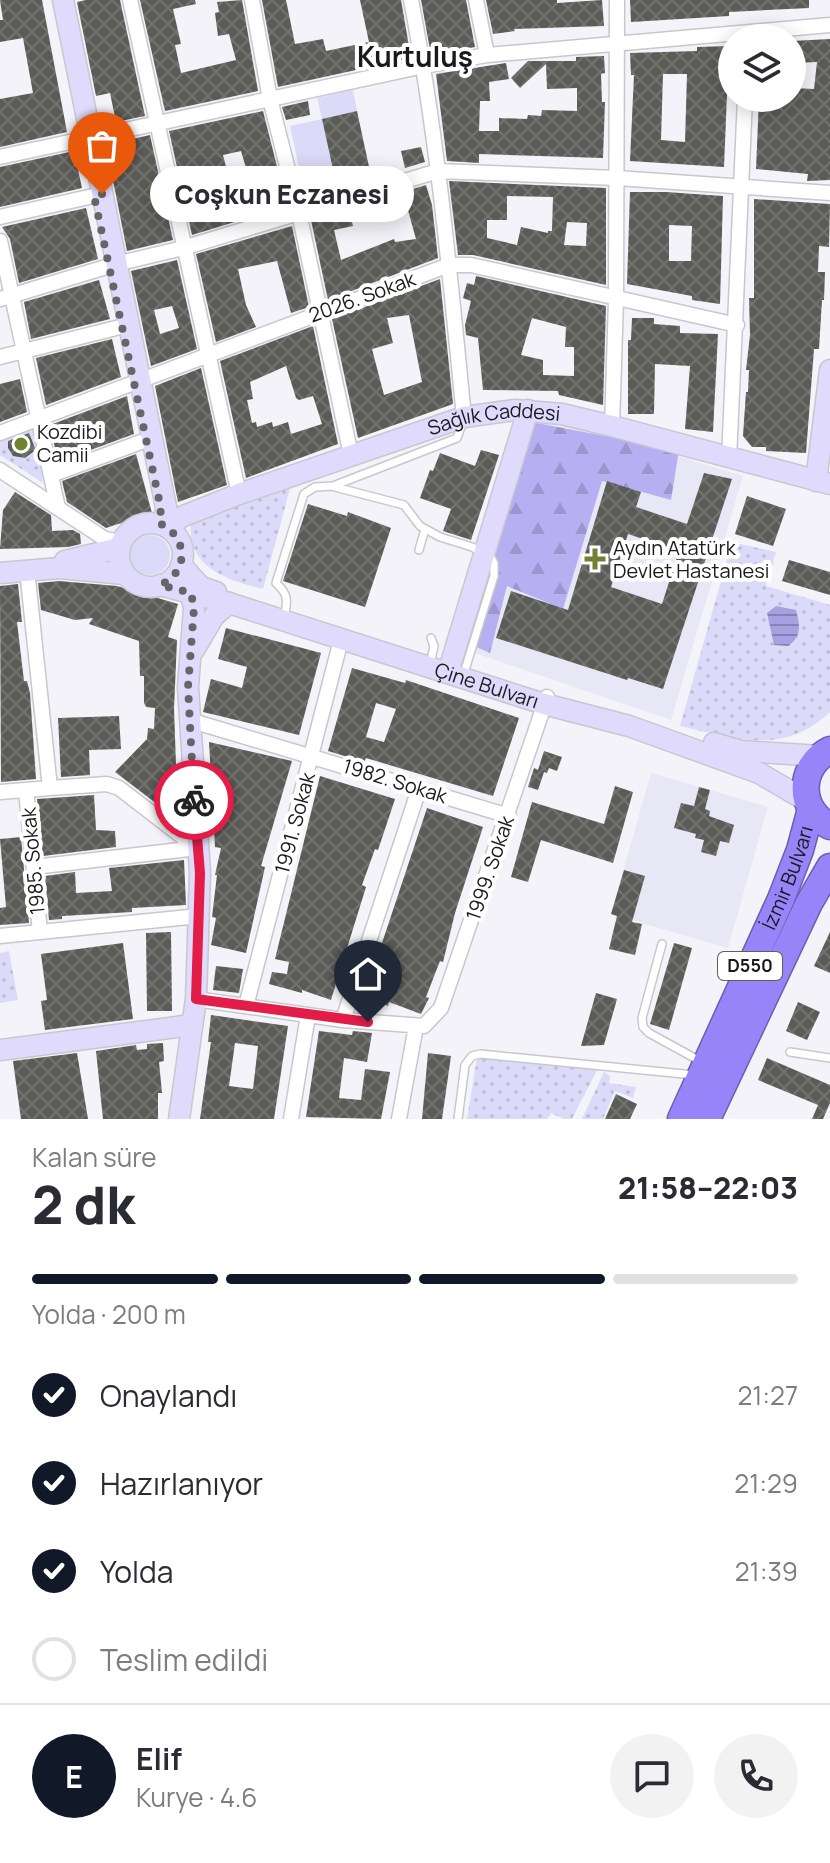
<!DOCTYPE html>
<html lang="tr">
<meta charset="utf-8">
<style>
body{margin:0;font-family:Manrope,sans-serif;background:#f2f2f3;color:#2b2b33;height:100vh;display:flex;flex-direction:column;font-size:30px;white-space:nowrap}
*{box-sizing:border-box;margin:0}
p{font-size:26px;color:#7c7c81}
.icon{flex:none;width:44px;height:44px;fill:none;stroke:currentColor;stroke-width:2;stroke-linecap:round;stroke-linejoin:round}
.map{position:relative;height:1119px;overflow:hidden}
.panel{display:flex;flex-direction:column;background:#fff;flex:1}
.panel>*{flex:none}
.fabs{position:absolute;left:718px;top:24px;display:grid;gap:16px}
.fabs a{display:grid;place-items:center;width:88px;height:88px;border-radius:50%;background:#fff;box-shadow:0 4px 20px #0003;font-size:40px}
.pin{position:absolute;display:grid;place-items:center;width:68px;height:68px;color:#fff;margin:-82px -34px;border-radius:50% 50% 50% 0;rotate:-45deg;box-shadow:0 0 8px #0007}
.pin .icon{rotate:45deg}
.courier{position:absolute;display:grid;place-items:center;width:80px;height:80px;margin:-40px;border:6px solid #e11d48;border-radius:50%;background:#fff;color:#222;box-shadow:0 2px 10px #0007}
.bubble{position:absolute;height:56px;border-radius:28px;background:#fff;box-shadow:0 4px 20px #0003;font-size:26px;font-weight:800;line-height:56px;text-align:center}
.head em{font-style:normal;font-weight:800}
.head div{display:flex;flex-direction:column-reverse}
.head{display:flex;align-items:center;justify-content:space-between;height:136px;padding:0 32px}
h1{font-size:52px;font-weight:800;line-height:60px}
.bar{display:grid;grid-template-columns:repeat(4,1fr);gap:12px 8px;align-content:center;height:96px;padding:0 32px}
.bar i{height:10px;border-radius:6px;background:#e1e1e2}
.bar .current{background:#111827}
.bar p{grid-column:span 4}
.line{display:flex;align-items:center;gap:20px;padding:0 32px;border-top:2px solid #e1e1e2}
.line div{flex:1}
.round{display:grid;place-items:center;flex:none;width:84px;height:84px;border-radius:42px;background:#f2f2f3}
ol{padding:0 32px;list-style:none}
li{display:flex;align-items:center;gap:24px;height:88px}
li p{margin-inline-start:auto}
li .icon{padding:8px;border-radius:50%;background:#111827;color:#fff;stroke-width:4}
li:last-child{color:#7c7c81}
li i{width:44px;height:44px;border:4px solid #e1e1e2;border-radius:50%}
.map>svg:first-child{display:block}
</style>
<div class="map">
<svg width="830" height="1119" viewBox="0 0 830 1119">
<defs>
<pattern id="forest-firs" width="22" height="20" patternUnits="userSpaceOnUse" patternTransform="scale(2)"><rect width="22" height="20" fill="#b6aff1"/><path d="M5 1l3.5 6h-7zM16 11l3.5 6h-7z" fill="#9c96ce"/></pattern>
<pattern id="park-dots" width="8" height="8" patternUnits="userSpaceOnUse" patternTransform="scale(2)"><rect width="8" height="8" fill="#dcdaf9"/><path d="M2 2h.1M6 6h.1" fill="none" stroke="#bcbad5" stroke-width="1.8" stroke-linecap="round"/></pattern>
<pattern id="water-rules" width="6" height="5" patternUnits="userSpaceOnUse" patternTransform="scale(2)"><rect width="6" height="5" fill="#a7a0e1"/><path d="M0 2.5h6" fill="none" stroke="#8782b6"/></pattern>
<pattern id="building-cross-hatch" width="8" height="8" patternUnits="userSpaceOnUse" patternTransform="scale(2)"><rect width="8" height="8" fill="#5b5c57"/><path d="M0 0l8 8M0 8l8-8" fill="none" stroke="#737470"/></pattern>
</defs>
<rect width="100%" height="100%" fill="#f3f3f9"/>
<path fill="#e8e7f5" d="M518,417L601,433L743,476L671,720L446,643Z
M651,773L768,807L728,948L611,914Z"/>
<path fill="#dcdaf9" d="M353,90L357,111L322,119L336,183L304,191L290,126L322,119L317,98Z
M130 555a20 20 0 1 1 40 0a20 20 0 1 1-40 0Z"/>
<path fill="url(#forest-firs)" d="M526,421L679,450L671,500L602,481L563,609L507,586L490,653L458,639Z"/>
<path fill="url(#park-dots)" d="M36,422L43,483L0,455V436Z
M292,481L263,589C236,582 200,573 192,542C190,534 191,524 190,516Z
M732,542L776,552L766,586L830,605V712C782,757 735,738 680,726Z
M9,951L18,1000L0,1003V953Z
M477,1058L597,1070L572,1119H564L551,1113L547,1119H467Z
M604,1072L610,1076L609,1083L636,1087L633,1098L615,1091L603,1119H582Z"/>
<path fill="url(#water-rules)" d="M776,606L796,610C800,625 802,636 788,646L774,645L767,613Z"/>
<path fill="url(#building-cross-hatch)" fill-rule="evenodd" d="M0,0H42L67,132L0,147V99L33,93L23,38L0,42V20H3Z
M86,0H120L145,116L116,122L110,93L96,96L77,2Z
M140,0H195L196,4L173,9L181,44L175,45L181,73L236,60L229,34L218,36L215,13L219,12L217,2L242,0L258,91L165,111Z
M262,0H286L295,44L323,39L326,51L369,42L360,0H401L411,58L278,87Z
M421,0H466L475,47L431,55Z
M486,0H557V3L602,0L604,26L514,29L515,31L493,34Z
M630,0H809V8L729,12V16L631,22Z
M830,39V180L807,181L808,174L756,169L759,98H792V88L814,89L817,62L792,63V41Z
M729,46L724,167L630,161L634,75H631L630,53L697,51V47ZM663,74H687L685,142L661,140Z
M604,56L605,73L601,74L602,102H605L603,158L479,154V163L447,161L436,74L506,63L509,79L489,82L490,101H480L479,131H499V118L527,119L528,115L541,116L542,110L577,111V88L547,89L546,64L520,88L511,78L528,61H576V57Z
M308,101L310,115L286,120L282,107Z
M263,111L287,206L192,235L169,131ZM241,151L251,185L240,188L242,197L205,206L199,182L228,175L223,155Z
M357,111L371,176L336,183L322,119Z
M150,135L173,240L127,251L106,145Z
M421,147L425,162L405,168L401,151Z
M74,151L82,188L0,207V167Z
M449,181L606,188V285L473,255H458ZM507,196L553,197L552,231H548V233L521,227L517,245L487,238V220H507ZM567,222L587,223L586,246L564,245Z
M426,185L432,205L438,258L328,300L311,220ZM406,203L416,239L395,242L394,239L341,260L334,230L353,226L352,222L370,218V214Z
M630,192H666L723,196L720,304L692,300V296L627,284ZM669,225L692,226L691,261H669Z
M754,199L830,204L829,247L819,246L818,272H825L824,300H822L819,349H814L806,453L766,451V447H752L743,436L746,392H748L749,370H746L750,335L749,298H754Z
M86,208L98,259L19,283L10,239L2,227Z
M292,226L309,307L291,313L277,261L238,269L246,305L256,327L216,342L196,254Z
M177,260L197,349L151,366L131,271ZM172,306L179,328L160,334L154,310Z
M476,276L606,306L603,405L559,395L558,391L483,390L478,338L466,335L465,325L471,301L463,298L467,283L474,285ZM532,318L566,327L565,347H574V376L543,375V360L521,355Z
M440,279L453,404L358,438L332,319ZM409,315L422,382L384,395L372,349L393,343L387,318Z
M99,280L110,319L31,339L24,302Z
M632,318H654V324L680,326V333L718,334L713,432L685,429L690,366L655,364L654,414H628V340H631Z
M313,326L338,444L246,478L220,361ZM286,366L296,398L299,400L313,396L322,424L291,434L288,422L273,427L272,422L257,427L256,422L252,423L247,400L253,399L250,382Z
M112,339L121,377L46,405L36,358Z
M201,368L227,485L178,502L155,386Z
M20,379L27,412L0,422V384Z
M127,396L134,434L58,462L50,425Z
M29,433L35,448L33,452L25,458L13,456L8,448V441Z
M481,450L499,455L471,540L443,531L451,509L420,498L430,470L433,471L440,453L475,466Z
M136,454L152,513L106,528L67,502L62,481Z
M704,473L732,479L663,689L628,678L627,680L496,638L511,591L568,610L607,481L641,492L636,507L687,524ZM628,534L679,551L662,604L611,587Z
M15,492L51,515L52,531L73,530L80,534L81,544L68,547L0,549L3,510Z
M747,496L786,509L773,546L735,534Z
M308,504L347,516L348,512L391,528L365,607L283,581Z
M789,560L830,572V595L782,581Z
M59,581L117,586L178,604L168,637L177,640L174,709L178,820L115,772L147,739L148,728L154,729L155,708L146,707L144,703V676H140L139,641L89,624L93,618L75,620L41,610L38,583Z
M18,584L22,622H17L24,681H27L30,693L36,779L1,782L0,586Z
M226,628L321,653L299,735L203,712L211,679L242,688L247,667L218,659Z
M352,668L405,683L406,680L519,718L493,796L366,758L364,762L328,751ZM376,703L396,709L384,742L366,737Z
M119,716L121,749L89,750L90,775L61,777L58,718Z
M209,742L292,761L261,866L265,867L246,953L211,945L216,918L212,917L217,875H215L221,848L215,847Z
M544,751L562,757L557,771L549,768L547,773L544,772L538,790L528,787L534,768L538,770Z
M320,776L395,799L378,850L375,849L362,885L366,887L331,1000L302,990V993L269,984L272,972L287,974L289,962L275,959Z
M615,786L633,792L613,863L541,840L528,882L511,877L532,802L604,824Z
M699,787L710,790L705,809L710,811L709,816L734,825L729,843L720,841L716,856L701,852L704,840L695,838L696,834L674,828L681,803L694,806Z
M94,795L96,830L115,831L116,847L43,856L37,799Z
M427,808L483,827L455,913L443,962L440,961L426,997L429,998L421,1014L389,1002L388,1006L366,998L382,943Z
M21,837L29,923L0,925V908L6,907L0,839Z
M184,860L186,905L132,908V912L62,916V919L49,920L45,876L75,872L76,893L112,891L109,868Z
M624,870L645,876L632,922L642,924L635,955L609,949L617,916L611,914Z
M171,932L172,1011H147L146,933Z
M830,932V973L814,966Z
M123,943L133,1019L45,1030L41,1001L47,1000L41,954Z
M674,943L692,948L669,1030L650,1024Z
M216,966L243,969L239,993L213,990Z
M596,993L617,999L604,1045L581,1046Z
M798,1002L820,1012L807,1040L786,1031Z
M211,1015L288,1026L274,1119H200L211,1042H208ZM235,1043L258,1046L253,1089L229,1086Z
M319,1031L352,1035L353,1031L372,1033L367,1062L344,1058L339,1098L361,1100L365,1069L390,1072L381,1119L306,1117Z
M163,1043L164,1061L159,1062L162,1093H158V1119H103L96,1051L136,1045L137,1050L147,1049V1044Z
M77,1053L88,1119H21L13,1061Z
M428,1053L451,1056L442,1119H422Z
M767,1058L830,1085V1103L823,1119H812L818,1105L758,1080Z
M616,1094L637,1104L630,1119H605Z"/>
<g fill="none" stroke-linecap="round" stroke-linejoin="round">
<defs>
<path id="lane" d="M335,487L404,505L420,526L440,537L472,547L490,556L494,563V576L465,670
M419,550L425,529
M285,613C288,599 287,593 276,583L304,494L315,487L333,486L457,438L464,419
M431,660L434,646L431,638
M662,944L642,1018L643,1027L649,1033L700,1061
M790,1052L830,1058
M458,1119L465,1065L472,1056L480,1054L694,1075"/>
<path id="street" d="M130,0L239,494
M252,0L270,99L299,213L351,455
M411,0C438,138 450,277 464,417
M476,0L487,55
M0,157L424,66L487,55L830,25
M0,217L102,194
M0,241L58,508
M0,299L116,264L183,248L438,171L617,178L830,193
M0,357L128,325
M612,426L616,300L617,0
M0,433L449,265H471L737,325
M729,459L745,98
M0,470L105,539L121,542
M51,475L152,438
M189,720L509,816
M50,788L107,784L119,788L197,848
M26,790L40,932
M0,792L50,788L27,570
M34,867L197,848
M0,936L199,916
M196,999L343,1020L424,1026L441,1008L547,697
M246,1006L341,640
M343,1020L419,789
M291,1119L308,1015
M399,1119L416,1026"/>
<g id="secondary">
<path d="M63,0L166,507L165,526"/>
<path d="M816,481L830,370"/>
<circle cx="151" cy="555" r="32"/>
<path id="s1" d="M169,528L181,517L239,494L464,417L515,410L562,414L612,426L830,484"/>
<path d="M65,561L119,548"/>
<path d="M181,565L201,587L216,592"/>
<path d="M0,573L59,568L125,574"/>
<path id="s2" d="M160,585L229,603L544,704L629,726L759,773L807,801"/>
<path d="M194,650L214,616L229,603"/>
<path d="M450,666L528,410"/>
<path d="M714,743L741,751L820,756"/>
<path d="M0,1050L192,1025"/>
<path d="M179,1119L196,999L200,873L188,687L194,608L191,593"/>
</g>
<g id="highway">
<path d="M830,750C798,766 797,810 830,826"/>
<path id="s3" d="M681,1119L781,899L800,850L811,809"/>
<path d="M707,1119L809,903L830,867"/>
</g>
</defs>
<use href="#lane" stroke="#c8c7cd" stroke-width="10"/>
<use href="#street" stroke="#c8c7cd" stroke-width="17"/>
<use href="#secondary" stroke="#c8c7cd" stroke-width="23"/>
<use href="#highway" stroke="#6c5fac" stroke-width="29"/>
<use href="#lane" stroke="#fff" stroke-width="7"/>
<use href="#street" stroke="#fff" stroke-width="14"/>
<use href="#secondary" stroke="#e0dafd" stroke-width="20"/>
<use href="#highway" stroke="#9884f9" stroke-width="26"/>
</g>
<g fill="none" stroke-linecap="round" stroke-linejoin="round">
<path stroke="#666669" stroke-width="8" stroke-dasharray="0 14.4" d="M102,194L94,196L161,509L159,523C188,536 190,572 160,585L191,593L194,608L188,687L194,800"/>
<path stroke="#e11d48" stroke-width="10" d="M194,800L200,873L196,999L368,1022"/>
</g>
<g fill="#708130" stroke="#fff" stroke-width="3">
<circle cx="21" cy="444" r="8"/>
<path d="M591 547h8v8h8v8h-8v8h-8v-8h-8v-8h8z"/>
</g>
<g text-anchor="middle" stroke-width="8" stroke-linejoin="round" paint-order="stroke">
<rect fill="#fff" stroke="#5f5f60" stroke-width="2" x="718" y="952" width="64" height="28" rx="6"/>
<g font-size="18" font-weight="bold" fill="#1a1a1c">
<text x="750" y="972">D550</text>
</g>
<g font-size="20" fill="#1a1a1c" stroke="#fff">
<text transform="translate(362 297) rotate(-20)" y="7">2026. Sokak</text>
<text dy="7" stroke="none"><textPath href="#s1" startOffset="346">Sağlık Caddesi</textPath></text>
<text dy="7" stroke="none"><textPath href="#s2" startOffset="342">Çine Bulvarı</textPath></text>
<text transform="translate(395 781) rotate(17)" y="7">1982. Sokak</text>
<text transform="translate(295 823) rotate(-75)" y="7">1991. Sokak</text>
<text transform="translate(33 861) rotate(-95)" y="7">1985. Sokak</text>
<text transform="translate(490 868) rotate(-71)" y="7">1999. Sokak</text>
<text dy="7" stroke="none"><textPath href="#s3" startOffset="264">İzmir Bulvarı</textPath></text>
</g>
<g font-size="20" fill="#1a1a1c" stroke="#fff" text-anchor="start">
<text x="37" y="439">Kozdibi<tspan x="37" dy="23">Camii</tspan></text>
<text x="613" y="555">Aydın Atatürk<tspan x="613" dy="23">Devlet Hastanesi</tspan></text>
</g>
<g font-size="28" font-weight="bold" fill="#1a1a1c" stroke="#fff">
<text x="415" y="67">Kurtuluş</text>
</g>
</g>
</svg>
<div class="fabs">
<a><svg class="icon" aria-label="layers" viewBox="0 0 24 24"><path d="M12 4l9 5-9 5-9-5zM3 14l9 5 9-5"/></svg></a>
</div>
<div class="pin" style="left:102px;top:194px;background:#ea580c"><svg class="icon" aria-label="bag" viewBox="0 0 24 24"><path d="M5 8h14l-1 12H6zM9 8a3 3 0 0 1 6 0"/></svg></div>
<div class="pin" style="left:368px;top:1022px;background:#1f2937"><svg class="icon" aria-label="home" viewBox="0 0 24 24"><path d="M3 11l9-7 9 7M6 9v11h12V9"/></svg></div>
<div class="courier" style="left:194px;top:800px"><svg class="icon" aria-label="bike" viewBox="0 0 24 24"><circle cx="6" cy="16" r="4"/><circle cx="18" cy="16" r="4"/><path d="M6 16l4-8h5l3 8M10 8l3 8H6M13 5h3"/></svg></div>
<div class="bubble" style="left:150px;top:166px;width:264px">Coşkun Eczanesi</div>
</div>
<section class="panel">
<div class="head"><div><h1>2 dk</h1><p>Kalan süre</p></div><em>21:58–22:03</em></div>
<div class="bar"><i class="current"></i><i class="current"></i><i class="current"></i><i></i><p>Yolda · 200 m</p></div>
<ol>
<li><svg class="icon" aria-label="check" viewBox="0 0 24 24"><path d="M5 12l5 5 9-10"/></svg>Onaylandı<p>21:27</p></li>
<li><svg class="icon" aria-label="check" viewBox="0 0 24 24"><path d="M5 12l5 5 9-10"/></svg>Hazırlanıyor<p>21:29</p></li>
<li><svg class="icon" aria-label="check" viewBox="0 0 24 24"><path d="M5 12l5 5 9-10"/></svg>Yolda<p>21:39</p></li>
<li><i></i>Teslim edildi</li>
</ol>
<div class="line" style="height:144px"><b class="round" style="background:#111827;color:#fff">E</b><div><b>Elif</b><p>Kurye · 4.6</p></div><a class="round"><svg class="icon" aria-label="chat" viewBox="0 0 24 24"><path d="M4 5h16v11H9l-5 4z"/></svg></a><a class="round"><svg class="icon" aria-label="phone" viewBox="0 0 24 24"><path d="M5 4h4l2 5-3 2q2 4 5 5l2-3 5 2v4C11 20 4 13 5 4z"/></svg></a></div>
</section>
